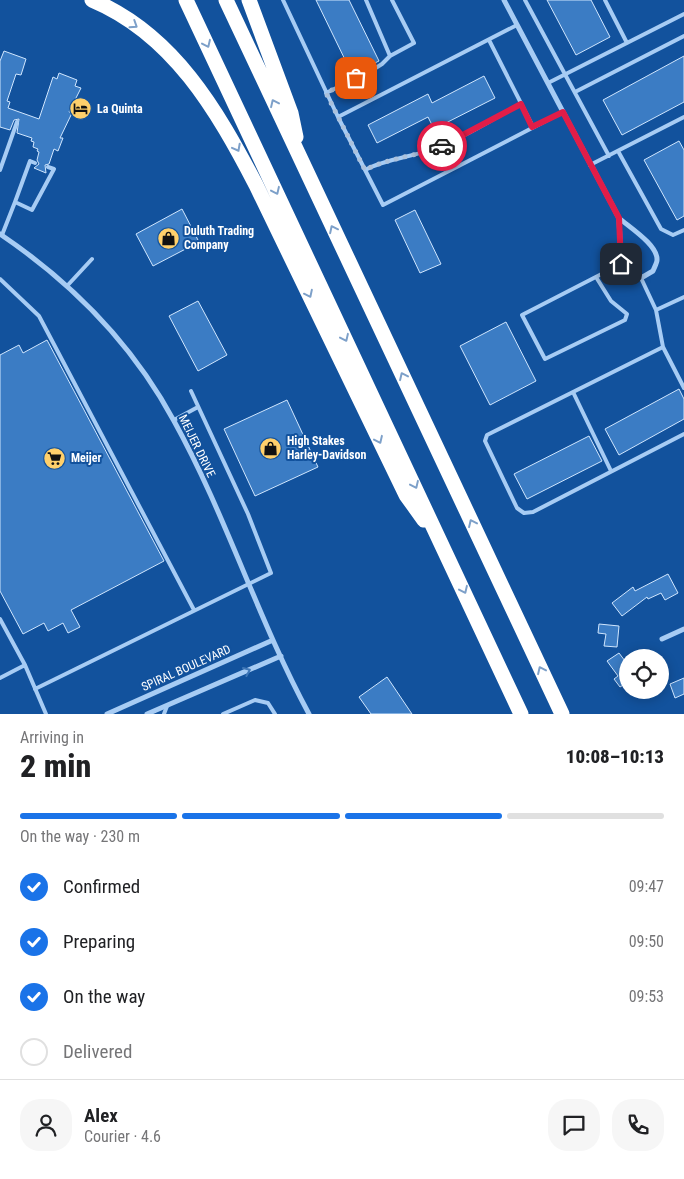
<!DOCTYPE html>
<meta charset="utf-8">
<style>
body{margin:0;font-family:"Roboto Condensed",sans-serif;background:#f6f6f6;color:#202124;height:100vh;display:flex;flex-direction:column;font-size:19px;white-space:nowrap}
*{box-sizing:border-box;margin:0}
p{font-size:16px;color:#757577}
.icon{flex:none;width:28px;height:28px;fill:none;stroke:currentColor;stroke-width:2;stroke-linecap:round;stroke-linejoin:round}
.map{position:relative;height:714px;overflow:hidden}
.sheet{display:flex;flex-direction:column;background:#fff;flex:1}
.sheet>*{flex:none}
.buttons{position:absolute;left:619px;top:649px;display:grid;gap:10px}
.buttons a{display:grid;place-items:center;width:50px;height:50px;border-radius:50%;background:#fff;box-shadow:0 2px 12px #0003;font-size:25px}
.pin{position:absolute;display:grid;place-items:center;width:42px;height:42px;color:#fff;margin:-21px;border-radius:10px;box-shadow:0 2px 8px #0006}
.courier{position:absolute;display:grid;place-items:center;width:50px;height:50px;margin:-25px;border:4px solid #e11d48;border-radius:50%;background:#fff;color:#222;box-shadow:0 1px 6px #0007}
.headline em{font-style:normal;font-weight:800}
.headline div{display:flex;flex-direction:column-reverse}
.headline{display:flex;align-items:center;justify-content:space-between;height:85px;padding:0 20px}
h1{font-size:32px;font-weight:800;line-height:38px}
.bar{display:grid;grid-template-columns:repeat(4,1fr);gap:8px 5px;align-content:center;height:60px;padding:0 20px}
.bar i{height:6px;border-radius:4px;background:#e0e0e0}
.bar .on{background:#1a73e8}
.bar p{grid-column:span 4}
.line{display:flex;align-items:center;gap:12px;padding:0 20px;border-top:1px solid #e0e0e0}
.line div{flex:1}
.round{display:grid;place-items:center;flex:none;width:52px;height:52px;border-radius:20px;background:#f6f6f6}
ol{padding:0 20px;list-style:none}
li{display:flex;align-items:center;gap:15px;height:55px}
li p{margin-inline-start:auto}
li .icon{padding:5px;border-radius:50%;background:#1a73e8;color:#fff;stroke-width:4}
li:last-child{color:#757577}
li i{width:28px;height:28px;border:2px solid #e0e0e0;border-radius:50%}
.map>svg:first-child{display:block}
</style>
<div class="map">
<svg width="684" height="714" viewBox="0 0 684 714">
<rect width="100%" height="100%" fill="#12529d"/>
<path fill="#3b7cc4" stroke="#d0e6fe" d="M316,0H349L379,61L352,74Z
M547,0H591L610,37L576,55Z
M4,51L26,59L21,75L16,74L7,101L10,102L8,108L39,119L53,77L57,79L59,73L77,80L75,86L81,88L69,112L72,113L60,138H63L58,151L54,149L49,164L45,165L46,173L34,168L39,164L37,160L39,152L37,151L38,149L33,147L34,142L31,141L32,138L17,133L19,119L14,120L10,130L0,127V61Z
M684,56V102L622,135L603,100Z
M484,76L495,98L434,129L428,117L377,143L368,125L428,94L432,103Z
M679,141L684,150V216L677,220L644,160Z
M182,209L199,242L153,266L136,234Z
M415,210L441,264L420,273L395,220Z
M198,301L227,355L198,371L169,316Z
M506,322L536,381L490,405L460,346Z
M47,340L164,561L71,610L80,627L68,633L63,623L48,631L44,623L23,634L0,591V355L19,345L23,353Z
M679,389L684,399V419L619,455L605,429Z
M287,400L318,467L255,496L224,429Z
M589,436L602,461L527,499L514,474Z
M668,574L678,593L665,600L661,593L648,599L647,597L622,616L612,603L633,587L635,591Z
M599,624L619,626L617,647L604,646L606,634L598,633Z
M619,653L628,665V682L620,687L614,679L618,676L607,661Z
M387,677L412,714H371L359,697Z
M684,678V694L675,698L670,684Z"/>
<g fill="none" stroke-linecap="round" stroke-linejoin="round">
<path stroke="#a7ccf4" stroke-width="4" d="M283,0L338,117L383,205L563,112
M366,0L390,56
M525,0L609,156
M605,0L627,43
M489,40L533,127
M548,83L684,14
M575,92L684,36
M326,93L371,71L382,64L390,56L414,43L392,0
M338,117L517,25
M618,151L661,229L673,235L684,230
M590,165L684,117
M0,170L17,122
M365,170C387,158 415,157 439,147C467,136 494,118 521,104
M15,202L30,161L35,163
M2,235L15,202L32,210L54,169L48,167
M596,277L611,301L627,314L625,320L545,359L522,315L621,264
M641,278L656,310L663,347L487,435L485,441L517,508L524,513L533,512L684,434
M0,279L39,316L194,610
M67,286L92,259
M656,310L684,297
M663,347L684,388
M573,392L611,471
M174,420L198,407
M0,619L25,665L46,714
M0,678L25,665
M35,689L271,573L248,514L191,391
M164,714L167,706
M223,714L255,700L268,703L275,714"/>
<path stroke="#a7ccf4" stroke-width="5" d="M504,0L619,218C629,227 658,245 657,260C657,263 654,268 653,271L641,278L631,277L621,264L619,218
M0,234C71,282 133,345 174,421C226,515 258,620 309,714
M662,639L684,629
M107,714L273,640
M147,714L281,656"/>
<path stroke="#fff" stroke-width="15" d="M92,0C173,34 217,110 256,185L406,495L424,520
M186,0L521,714
M226,0L562,714
M249,0L291,113L296,137"/>
</g>
<defs><path id="oneway-chevron" d="M-2-3.5L2.5 0L-2 3.5" fill="none" stroke-width="1.6" stroke-linecap="round" stroke-linejoin="round" transform="scale(1.25)"/></defs>
<g stroke="#7da0c9">
<use href="#oneway-chevron" transform="translate(134 25) rotate(33)"/>
<use href="#oneway-chevron" transform="translate(207 44) rotate(65)"/>
<use href="#oneway-chevron" transform="translate(274 103) rotate(-115)"/>
<use href="#oneway-chevron" transform="translate(237 148) rotate(62)"/>
<use href="#oneway-chevron" transform="translate(276 191) rotate(65)"/>
<use href="#oneway-chevron" transform="translate(333 229) rotate(-116)"/>
<use href="#oneway-chevron" transform="translate(309 294) rotate(64)"/>
<use href="#oneway-chevron" transform="translate(345 338) rotate(65)"/>
<use href="#oneway-chevron" transform="translate(403 376) rotate(-115)"/>
<use href="#oneway-chevron" transform="translate(379 440) rotate(65)"/>
<use href="#oneway-chevron" transform="translate(415 485) rotate(65)"/>
<use href="#oneway-chevron" transform="translate(472 523) rotate(-115)"/>
<use href="#oneway-chevron" transform="translate(464 590) rotate(65)"/>
<use href="#oneway-chevron" transform="translate(541 670) rotate(-115)"/>
</g>
<use stroke="#3f77b7" href="#oneway-chevron" transform="translate(247 671) rotate(-23)"/>
<g fill="none" stroke-linecap="round" stroke-linejoin="round">
<path stroke="#acc2dd" stroke-width="5" stroke-dasharray="0 9" d="M356,78L326,93L365,170C389,157 417,157 442,146"/>
<path stroke="#e11d48" stroke-width="6" d="M442,146L521,104L532,127L563,112L619,218L621,264"/>
</g>
<defs>
<symbol id="hotel-disc" viewBox="-11 -11 22 22"><circle r="9.5" fill="#ffd06b" stroke="#12529d"/><path d="M-6-4.5h1.5V1H6V5H4.5V3h-9V5H-6ZM-4 0a1.8 1.8 0 1 1 3.6 0ZM.5 0V-2.5h3Q6-2.5 6 0Z" fill="#111"/></symbol>
<symbol id="shop-disc" viewBox="-11 -11 22 22"><circle r="9.5" fill="#ffd06b" stroke="#12529d"/><path d="M-5-2.5h2.3a2.7 3.5 0 0 1 5.4 0H5L5.5 6h-11ZM-1.5-2.5h3a1.5 2.3 0 0 0-3 0Z" fill="#111"/></symbol>
<symbol id="supermarket-disc" viewBox="-11 -11 22 22"><circle r="9.5" fill="#ffd06b" stroke="#12529d"/><path d="M-6-5.5h2.5l.6 2H6L4.5 2H-2.5L-4.4-4H-6ZM-1.5 3.2a1.3 1.3 0 1 0 .1 0ZM3 3.2a1.3 1.3 0 1 0 .1 0Z" fill="#111"/></symbol>
</defs>
<g fill-rule="evenodd">
<use href="#hotel-disc" x="68" y="96" width="25" height="25"/>
<use href="#shop-disc" x="156" y="226" width="25" height="25"/>
<use href="#shop-disc" x="258" y="436" width="25" height="25"/>
<use href="#supermarket-disc" x="42" y="446" width="25" height="25"/>
</g>
<g text-anchor="middle" stroke-width="4" stroke-linejoin="round" paint-order="stroke">
<g font-size="12" font-weight="bold" fill="#fff" stroke="#12529d" text-anchor="start">
<text x="97" y="113">La Quinta</text>
<text x="184" y="235">Duluth Trading<tspan x="184" dy="14">Company</tspan></text>
<text x="287" y="445">High Stakes<tspan x="287" dy="14">Harley-Davidson</tspan></text>
<text x="71" y="462">Meijer</text>
</g>
<g font-size="12" fill="#fff" stroke="#12529d">
<text transform="translate(197 446) rotate(64)" y="4">MEIJER DRIVE</text>
<text transform="translate(186 668) rotate(-24)" y="4">SPIRAL BOULEVARD</text>
</g>
</g>
</svg>
<div class="buttons">
<a><svg class="icon" aria-label="locate" viewBox="0 0 24 24"><circle cx="12" cy="12" r="6"/><path d="M12 2v4M12 18v4M2 12h4M18 12h4"/></svg></a>
</div>
<div class="pin" style="left:356px;top:78px;background:#ea580c"><svg class="icon" aria-label="bag" viewBox="0 0 24 24"><path d="M5 8h14l-1 12H6zM9 8a3 3 0 0 1 6 0"/></svg></div>
<div class="pin" style="left:621px;top:264px;background:#1f2937"><svg class="icon" aria-label="home" viewBox="0 0 24 24"><path d="M3 11l9-7 9 7M6 9v11h12V9"/></svg></div>
<div class="courier" style="left:442px;top:146px"><svg class="icon" aria-label="car" viewBox="0 0 24 24"><path d="M5 17H2v-5l4-1 3-4h7l3 4 3 1v5h-3M9 17h6M6 11h13"/><circle cx="7" cy="17" r="2"/><circle cx="17" cy="17" r="2"/></svg></div>
</div>
<section class="sheet">
<div class="headline"><div><h1>2 min</h1><p>Arriving in</p></div><em>10:08–10:13</em></div>
<div class="bar"><i class="on"></i><i class="on"></i><i class="on"></i><i></i><p>On the way · 230 m</p></div>
<ol>
<li><svg class="icon" aria-label="check" viewBox="0 0 24 24"><path d="M5 12l5 5 9-10"/></svg>Confirmed<p>09:47</p></li>
<li><svg class="icon" aria-label="check" viewBox="0 0 24 24"><path d="M5 12l5 5 9-10"/></svg>Preparing<p>09:50</p></li>
<li><svg class="icon" aria-label="check" viewBox="0 0 24 24"><path d="M5 12l5 5 9-10"/></svg>On the way<p>09:53</p></li>
<li><i></i>Delivered</li>
</ol>
<div class="line" style="height:90px"><a class="round"><svg class="icon" aria-label="person" viewBox="0 0 24 24"><circle cx="12" cy="8" r="4"/><path d="M4 21q1-7 8-7t8 7"/></svg></a><div><b>Alex</b><p>Courier · 4.6</p></div><a class="round"><svg class="icon" aria-label="chat" viewBox="0 0 24 24"><path d="M4 5h16v11H9l-5 4z"/></svg></a><a class="round"><svg class="icon" aria-label="phone" viewBox="0 0 24 24"><path d="M5 4h4l2 5-3 2q2 4 5 5l2-3 5 2v4C11 20 4 13 5 4z"/></svg></a></div>
</section>
